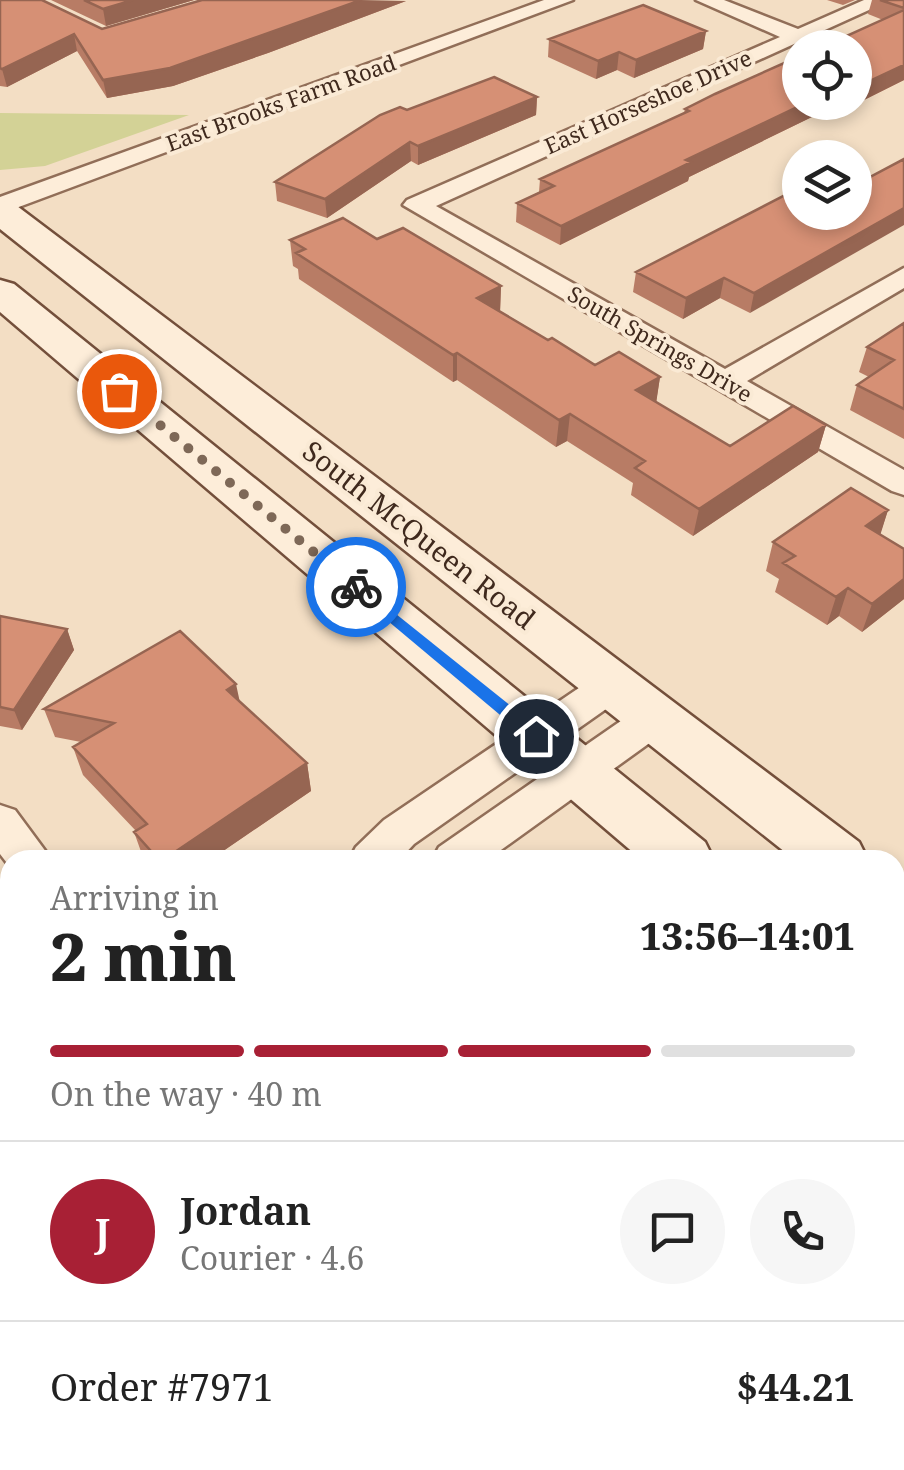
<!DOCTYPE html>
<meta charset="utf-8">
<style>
body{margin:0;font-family:"Noto Serif",serif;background:#f6f6f6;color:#222;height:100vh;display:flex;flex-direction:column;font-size:38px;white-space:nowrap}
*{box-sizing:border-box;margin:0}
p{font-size:32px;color:#767676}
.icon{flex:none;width:55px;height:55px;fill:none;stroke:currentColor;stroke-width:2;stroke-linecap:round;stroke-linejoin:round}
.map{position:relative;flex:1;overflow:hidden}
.details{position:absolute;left:0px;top:850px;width:905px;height:620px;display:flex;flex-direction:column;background:#fff;border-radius:30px 30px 0 0;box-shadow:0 5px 15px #0003}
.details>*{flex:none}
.controls{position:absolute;left:782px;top:30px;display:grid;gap:20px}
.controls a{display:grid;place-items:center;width:90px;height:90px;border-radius:50%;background:#fff;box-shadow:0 5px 15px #0003;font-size:50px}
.pin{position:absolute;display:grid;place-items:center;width:85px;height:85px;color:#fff;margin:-42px;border:5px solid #fff;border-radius:50%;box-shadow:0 2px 10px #0007}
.courier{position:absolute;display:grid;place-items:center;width:100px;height:100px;margin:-50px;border:8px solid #1a73e8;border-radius:50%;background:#fff;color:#222;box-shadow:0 2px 12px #0007}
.overview em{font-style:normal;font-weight:800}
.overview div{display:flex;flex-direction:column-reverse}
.overview{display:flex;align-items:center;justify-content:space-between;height:170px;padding:0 50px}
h1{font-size:65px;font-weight:800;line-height:75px}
.bar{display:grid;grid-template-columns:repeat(4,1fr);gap:15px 10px;align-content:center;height:120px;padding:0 50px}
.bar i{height:12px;border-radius:8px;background:#e0e0e0}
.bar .current{background:#a82035}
.bar p{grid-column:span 4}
.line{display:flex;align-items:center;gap:25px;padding:0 50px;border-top:2px solid #e0e0e0}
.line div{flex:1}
.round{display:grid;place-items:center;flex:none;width:105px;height:105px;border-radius:52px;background:#f6f6f6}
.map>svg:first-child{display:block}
</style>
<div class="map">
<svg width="904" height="1470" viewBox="0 0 904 1470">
<rect width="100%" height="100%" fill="#f3dec4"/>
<path fill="#d3d296" d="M0,113L189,115L45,166L0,170Z
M10,1369V1460H67L55,1470H0V1371Z"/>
<path fill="#a6c6b8" stroke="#6c9685" stroke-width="2.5" d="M10,1147V1369L0,1371V1150Z"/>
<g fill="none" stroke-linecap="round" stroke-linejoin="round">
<defs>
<path id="street" d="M544,0H573L0,214V197Z
M696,0H724L798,29L864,0H891L436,206L725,369L904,268V288L747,381L904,470V495L892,491L403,205L407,200L780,37Z
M612,671L626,675L631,685L626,695L414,844L399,860H349L356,847L384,820L598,675Z
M655,703L669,707L675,718L669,729L487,860H432L439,847L641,707Z
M0,805L15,810L52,860H10V867L0,854Z
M895,1359L904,1363V1422L895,1418Z
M697,1460H758L754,1470H693Z"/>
<path id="secondary" d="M0,200L13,203L859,842L868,860H795L0,229Z
M0,280L14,284L705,842L714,860H642L0,312Z
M895,878L904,881V937L895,934Z
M895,1007L904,1011V1076L895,1072Z"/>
</defs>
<use href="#street" stroke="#916e58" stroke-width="5"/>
<use href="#secondary" stroke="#734f3b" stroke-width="5"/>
<use href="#street" fill="#fdedd9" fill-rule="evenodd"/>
<use href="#secondary" fill="#fdedd9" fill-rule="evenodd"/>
</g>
<path fill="#b87c65" d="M0,0L102,29L406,1L268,53L173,86L107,98L77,51L7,87L0,86Z
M51,0H194L106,26Z
M827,0H855L843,5Z
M872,0H904V80L836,114L816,115L689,177L688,181L560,245L516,222L517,203L539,192L540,179L684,113L685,109L800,102H855L883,20L868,14Z
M706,31L703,49L634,78L617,70L596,79L548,57L549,39Z
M537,97L536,115L418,165L411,161L327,218L277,201L275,182L407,110Z
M795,190L750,313L720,298L683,319L633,292L636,272Z
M377,239L501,286L500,311L548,340L595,365L660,377L656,402L730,446L826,425L818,452L693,536L631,495L633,483L567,441L556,447L457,380L453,382L299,279L298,269L293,266L290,240Z
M904,323V439L850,410L857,385L869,377L859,372L867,347Z
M888,510L880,534L904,549V599L862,632L839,616L827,625L775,592L779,579L766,571L773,542Z
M0,616L67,629L74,650L22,730L0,726Z
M240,702L307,763L311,791L210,860H144L134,832L136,831L83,775L73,747L81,742L55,737L44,709Z"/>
<path fill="#966552" d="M133,0H194L106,26L103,9Z
M361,0L406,1L268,53L173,86L107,98L103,80Z
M706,31L703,49L634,78L636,60Z
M74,34L77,51L7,87L2,69Z
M619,52L617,70L596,79L598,61Z
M904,65V80L836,114L839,102H855V88Z
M537,97L536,115L418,165V146Z
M808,102H819L816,115L689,177L688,181L560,245L561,226L686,160Z
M410,142L411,161L327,218L325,199Z
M904,208V225L750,313L754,293Z
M724,278L720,298L683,319L686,298Z
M501,286L500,313L477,298Z
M457,353V380L453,382V355Z
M660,377L656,404L636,390Z
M570,414L567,441L556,447L559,420Z
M826,425L818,452L693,536L699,509Z
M888,510L879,539L866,526Z
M904,579V599L862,632L872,604Z
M848,588L839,616L827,625L836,597Z
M67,629L74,650L22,730L14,710Z
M236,684L242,712L227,690Z
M307,763L311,791L210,860H163Z
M10,995V1029L0,1036V1002Z"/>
<path fill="#d69075" stroke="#966552" stroke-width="2.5" d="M0,0H42L102,29L202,0H361L170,68L103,80L74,34L2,69L0,68Z
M84,0H133L103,9Z
M880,0H904V8Z
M643,5L706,31L636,60L619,52L598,61L549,39Z
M904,10V65L855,88V48H820Z
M800,56V102H808L686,160L691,162L561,226L517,203L554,186L540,179L689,111L685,109L715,94Z
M494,77L537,97L418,146L410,142L325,199L275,182L380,115L400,107L407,110Z
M904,159V208L754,293L724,278L686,298L636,272L795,190L800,193V212H855V185Z
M343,218L377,239L403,228L501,286L477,298L548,340L552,338L595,365L619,352L660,377L636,390L730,446L793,406L826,425L699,509L635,468L645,461L570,414L559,420L457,353L453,355L296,253L305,249L290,240Z
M904,323V409L857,385L894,360L867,347Z
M851,488L888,510L866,526L904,549V579L872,604L848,588L836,597L783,563L795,556L773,542Z
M0,616L67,629L14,710L0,707Z
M180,631L236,684L227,690L307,763L163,860H159L134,832L147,824L73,747L114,723L44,709Z
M0,979L10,992V995L0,1002Z
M285,1460H517L526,1470H274Z"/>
<path fill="#1a73e8" d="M356,582L542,731V740H530L351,590L349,587Z"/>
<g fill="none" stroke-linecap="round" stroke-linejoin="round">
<path stroke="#7e6857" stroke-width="10" stroke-dasharray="0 18" d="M119,391L356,587"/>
</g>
<g text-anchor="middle" stroke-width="8" stroke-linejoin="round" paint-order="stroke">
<g font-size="22" fill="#3f291d" stroke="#faead5">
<text transform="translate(648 102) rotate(-24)" y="8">East Horseshoe Drive</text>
<text transform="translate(281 103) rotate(-20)" y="8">East Brooks Farm Road</text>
<text transform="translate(660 344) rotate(30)" y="8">South Springs Drive</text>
</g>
<g font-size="28" fill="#3f291d" stroke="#faead5">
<text transform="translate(419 535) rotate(38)" y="10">South McQueen Road</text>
</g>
</g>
</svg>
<div class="controls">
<a><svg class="icon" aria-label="locate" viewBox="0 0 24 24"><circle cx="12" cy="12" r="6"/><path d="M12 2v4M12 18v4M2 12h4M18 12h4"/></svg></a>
<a><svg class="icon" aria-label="layers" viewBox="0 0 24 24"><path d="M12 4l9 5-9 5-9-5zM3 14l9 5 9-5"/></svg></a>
</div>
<div class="pin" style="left:119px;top:391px;background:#ea580c"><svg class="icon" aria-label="bag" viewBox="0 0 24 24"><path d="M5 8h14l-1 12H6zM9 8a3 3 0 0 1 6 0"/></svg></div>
<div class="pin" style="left:536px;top:736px;background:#1f2937"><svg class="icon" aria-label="home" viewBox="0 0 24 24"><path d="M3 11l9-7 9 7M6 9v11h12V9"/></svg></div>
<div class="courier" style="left:356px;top:587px"><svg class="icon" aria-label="bike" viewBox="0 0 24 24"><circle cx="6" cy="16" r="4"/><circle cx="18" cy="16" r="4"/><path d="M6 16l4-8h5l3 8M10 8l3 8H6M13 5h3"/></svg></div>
<section class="details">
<div class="overview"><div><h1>2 min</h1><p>Arriving in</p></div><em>13:56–14:01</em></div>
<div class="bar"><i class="current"></i><i class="current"></i><i class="current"></i><i></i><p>On the way · 40 m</p></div>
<div class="line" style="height:180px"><b class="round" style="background:#a82035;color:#fff">J</b><div><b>Jordan</b><p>Courier · 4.6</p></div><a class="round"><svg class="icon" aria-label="chat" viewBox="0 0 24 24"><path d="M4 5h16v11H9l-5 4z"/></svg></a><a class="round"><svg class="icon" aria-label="phone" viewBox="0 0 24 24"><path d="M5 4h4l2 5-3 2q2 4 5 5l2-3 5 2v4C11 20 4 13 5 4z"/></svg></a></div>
<div class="line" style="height:130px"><div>Order #7971</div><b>$44.21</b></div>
</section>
</div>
